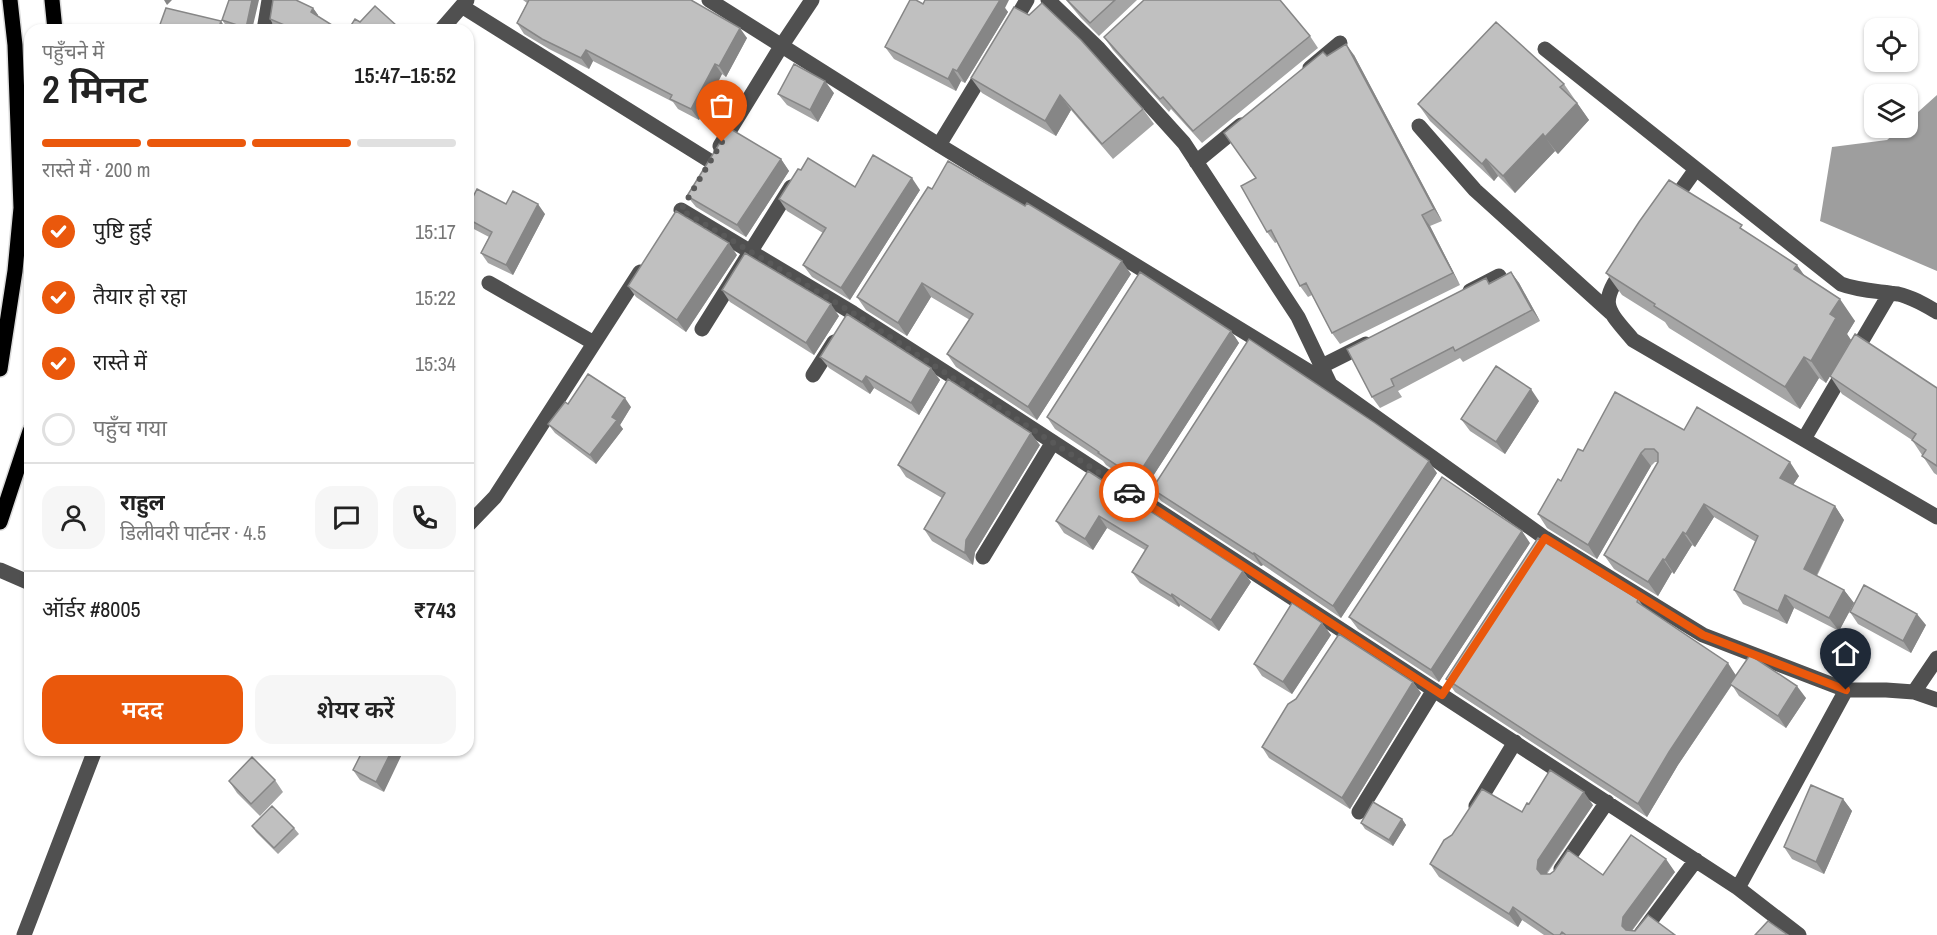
<!DOCTYPE html>
<html lang="hi">
<meta charset="utf-8">
<style>
body{margin:0;font-family:"Archivo Narrow","Noto Sans Devanagari",sans-serif;background:#f6f6f6;color:#222;height:100vh;display:flex;flex-direction:column;font-size:22px;white-space:nowrap}
*{box-sizing:border-box;margin:0}
p{font-size:20px;color:#767676}
.icon{flex:none;width:33px;height:33px;fill:none;stroke:currentColor;stroke-width:2;stroke-linecap:round;stroke-linejoin:round}
.map{position:relative;flex:1;overflow:hidden}
.details{position:absolute;left:24px;top:24px;width:450px;height:732px;display:flex;flex-direction:column;background:#fff;border-radius:18px;box-shadow:0 2px 4px #0004}
.details>*{flex:none}
.controls{position:absolute;left:1864px;top:18px;display:grid;gap:12px}
.controls a{display:grid;place-items:center;width:54px;height:54px;border-radius:12px;background:#fff;box-shadow:0 2px 4px #0004;font-size:30px}
.pin{position:absolute;display:grid;place-items:center;width:51px;height:51px;color:#fff;margin:-62px -26px;border-radius:50% 50% 50% 0;rotate:-45deg;box-shadow:0 0 6px #0007}
.pin .icon{rotate:45deg}
.courier{position:absolute;display:grid;place-items:center;width:60px;height:60px;margin:-30px;border:4px solid #ea580c;border-radius:50%;background:#fff;color:#222;box-shadow:0 2px 8px #0007}
.summary em{font-style:normal;font-weight:600}
.summary div{display:flex;flex-direction:column-reverse}
.summary{display:flex;align-items:center;justify-content:space-between;height:102px;padding:0 18px}
h1{font-size:39px;font-weight:600;line-height:45px}
.bar{display:grid;grid-template-columns:repeat(4,1fr);gap:9px 6px;align-content:center;height:72px;padding:0 18px}
.bar i{height:8px;border-radius:4px;background:#e0e0e0}
.bar .on{background:#ea580c}
.bar p{grid-column:span 4}
.line{display:flex;align-items:center;gap:15px;padding:0 18px;border-top:2px solid #e0e0e0}
.line div{flex:1}
.round{display:grid;place-items:center;flex:none;width:63px;height:63px;border-radius:18px;background:#f6f6f6}
ol{padding:0 18px;list-style:none}
li{display:flex;align-items:center;gap:18px;height:66px}
li p{margin-inline-start:auto}
li .icon{padding:6px;border-radius:50%;background:#ea580c;color:#fff;stroke-width:4}
li:last-child{color:#767676}
li i{width:33px;height:33px;border:3px solid #e0e0e0;border-radius:50%}
.primary-button{display:flex;gap:12px;margin-top:auto;padding:12px 18px}
.primary-button a{flex:1;height:69px;border-radius:18px;background:#ea580c;color:#fff;font-size:24px;font-weight:600;line-height:69px;text-align:center}
.primary-button a+a{background:#f6f6f6;color:#222}
.map>svg:first-child{display:block}
</style>
<div class="map">
<svg width="1937" height="935" viewBox="0 0 1937 935">
<rect width="100%" height="100%" fill="#fff"/>
<path fill="#9e9e9e" d="M1937,95V271L1820,221L1832,147L1887,140L1901,128H1908V121Z"/>
<g fill="none" stroke-linecap="round" stroke-linejoin="round">
<defs>
<path id="major" d="M52,0L55,30
M0,369L15,271L21,208L15,45L10,0
M0,522L30,431"/>
</defs>
<use href="#major" stroke="#dbdbdb" stroke-width="18"/>
<path stroke="#505050" stroke-width="15" d="M709,0L939,145L1331,385L1545,538L1703,635L1846,690H1886L1914,692L1937,700
M1048,0L1099,49L1184,143L1298,317L1330,384
M463,7L710,161
M1011,27L1027,0
M264,30L269,0
M441,30L467,0
M1545,49L1841,284C1859,291 1879,291 1898,294C1912,297 1925,305 1937,312
M1310,68L1340,43
M1419,126L1475,190L1611,313
M939,145L986,68
M720,146L782,45L812,0
M1196,162L1241,125
M1671,204L1696,169
M681,210L853,313L953,377L1738,888L1799,935
M1625,267C1598,304 1606,308 1633,340L1937,517
M489,283L594,343
M1470,291L1499,276
M702,329L791,187
M1322,366L1366,344
M813,375L834,342
M1804,439L1890,293
M468,525L495,497L640,272
M983,557L1053,442
M0,570L30,583
M1914,692L1937,658
M1476,806L1515,742
M1359,812L1434,690
M1561,869L1607,802
M1738,888L1846,690
M24,935L95,750
M1640,935L1696,860"/>
<use href="#major" stroke="#000" stroke-width="15"/>
</g>
<path fill="#a5a5a5" d="M523,0H692L747,38L726,77L722,74L699,120L678,109L673,102L593,61L589,69L549,49L524,34L517,23L527,3Z
M1066,0H1137L1099,36L1081,18Z
M923,4L1005,8L1008,12L965,83L961,81L956,91L894,59L885,47Z
M313,8L318,15L317,16L340,30H284L274,26L270,19Z
M222,20L252,30H236L227,27Z
M1310,36L1318,48L1202,143L1171,109L1169,112L1113,50L1104,37Z
M1354,55L1442,221L1430,226L1460,285L1340,344L1332,333L1312,295L1308,297L1300,286L1277,242L1275,243L1267,232L1327,56Z
M971,78L1143,109L1154,124L1113,159L1071,110L1056,136L982,93Z
M1564,84L1589,120L1558,154L1555,151L1515,193L1498,176L1494,181L1430,121L1418,104Z
M834,93L818,122L787,105L778,94Z
M781,159L789,171L746,237L696,207L687,196Z
M801,170L855,187L920,190L850,300L812,277L803,265L823,233L787,211L779,199Z
M932,189L1131,274L1037,420L956,367L947,354L970,320L931,297L907,336L866,310L857,297Z
M506,204L545,214L513,275L488,263L481,253L489,237L470,227L468,224V207Z
M1747,233L1806,277L1855,321L1847,334L1851,340L1826,383L1819,378L1800,409L1669,328L1665,322L1622,295L1606,273Z
M737,255L686,332L636,297L628,286Z
M1511,272L1519,283L1540,321L1463,362L1460,358L1398,391L1402,397L1380,408L1372,397L1486,278L1489,283Z
M722,290L839,316L814,355L730,302Z
M1231,331L1239,343L1144,490L1106,465L1103,461L1055,429L1047,417Z
M820,357L931,368L940,380L919,415L874,388L870,394L829,368Z
M1830,376L1937,388V475L1934,473L1912,440L1842,394Z
M1539,401L1505,454L1470,431L1461,419Z
M568,404L631,407L620,425L623,429L596,464L555,433L548,424Z
M1684,430L1799,476L1793,485L1835,506L1844,520L1817,576L1844,590L1854,603L1839,631L1794,608L1787,624L1743,604L1734,590L1756,542L1714,517L1695,547L1692,545L1674,574L1672,572L1658,596L1614,569L1604,555L1658,462H1655L1651,466L1597,559L1547,528L1538,514L1561,481L1583,451Z
M1040,445L975,552L973,565L932,541L924,529L942,498L906,477L898,465Z
M1088,471L1243,571L1251,582L1219,631L1180,605L1179,607L1140,583L1132,572L1145,550L1107,528L1093,550L1064,533L1056,521Z
M1437,473L1341,618L1263,565L1261,566L1161,501L1152,489Z
M1530,543L1439,682L1358,629L1349,617Z
M1638,599L1643,606L1736,675L1806,698L1786,728L1739,696L1732,685L1678,765L1647,817L1455,692L1446,679Z
M1850,612L1926,625L1911,653L1858,624Z
M1322,623L1331,635L1292,694L1262,676L1254,664Z
M1413,682L1421,693L1350,809L1269,758L1262,747L1296,699Z
M363,750L384,792L360,780L353,770Z
M431,750H443L441,755Z
M275,780L283,792L260,816L237,793L229,781Z
M1843,799L1852,811L1824,874L1792,859L1784,847Z
M1529,804L1593,805L1547,874L1603,875L1675,872L1632,931L1675,935H1544L1522,920L1518,927L1439,877L1430,864L1522,812Z
M1402,819L1406,825L1393,846L1365,829L1361,823Z
M252,826L294,828L299,834L278,854L256,832Z"/>
<path fill="#868686" d="M164,0H172L167,5Z
M252,0H259L252,30H247L246,28Z
M997,0H1009L1005,8L1008,12L965,83L957,71Z
M313,8L318,15L316,20L311,12Z
M221,21L227,30H218Z
M740,28L747,38L726,77L719,66Z
M1346,44L1354,55L1442,221L1434,209Z
M586,50L593,61L589,69L581,58Z
M715,64L722,74L699,120L691,109Z
M953,69L961,81L956,91L948,79Z
M825,81L834,93L818,122L810,110Z
M1060,95L1071,110L1056,136L1045,121Z
M1577,103L1589,120L1558,154L1545,137Z
M1543,134L1555,151L1515,193L1503,176Z
M781,159L789,171L746,237L737,225Z
M1486,159L1498,176L1494,181L1482,164Z
M912,178L920,190L850,300L841,288Z
M538,204L545,214L513,275L506,265Z
M1422,215L1430,226L1460,285L1453,273Z
M729,243L737,255L686,332L677,320Z
M1122,261L1131,274L1037,420L1028,407Z
M1797,265L1812,286L1794,269Z
M1511,272L1519,283L1540,321L1532,310Z
M922,283L931,297L907,336L898,323Z
M1840,299L1855,321L1847,334L1851,340L1826,383L1811,361L1830,314Z
M831,304L839,316L814,355L806,343Z
M1231,331L1239,343L1144,490L1136,478Z
M1804,357L1819,378L1800,409L1785,387Z
M931,368L940,380L919,415L911,403Z
M866,376L874,388L870,394L862,382Z
M1531,389L1539,401L1505,454L1496,442Z
M625,398L631,407L620,425L623,429L596,464L590,455L612,417Z
M1031,433L1040,445L975,552L973,565L965,553L966,540Z
M1641,453L1651,466L1597,559L1588,545Z
M1429,461L1437,473L1341,618L1333,606Z
M1790,462L1799,476L1789,491L1780,478Z
M1704,504L1714,517L1695,547L1686,534Z
M1835,506L1844,520L1813,582L1804,569Z
M1099,516L1107,528L1093,550L1085,539Z
M1522,531L1530,543L1439,682L1431,670Z
M1683,532L1692,545L1674,574L1665,560Z
M1254,553L1263,565L1261,566L1253,554Z
M1663,559L1672,572L1658,596L1648,582Z
M1243,571L1251,582L1219,631L1211,620Z
M1844,590L1854,603L1839,631L1829,618Z
M1172,594L1180,605L1179,607L1171,596Z
M1785,595L1794,608L1787,624L1778,611Z
M1917,614L1926,625L1911,653L1903,641Z
M1322,623L1331,635L1292,694L1283,682Z
M1728,663L1737,677L1678,765L1647,817L1638,804L1669,752Z
M1413,682L1421,693L1350,809L1342,798Z
M1797,686L1806,698L1786,728L1778,716Z
M392,750H404L384,792L376,782Z
M438,750H443L441,755Z
M1584,792L1593,805L1547,872L1546,882L1537,869L1538,860Z
M1843,799L1852,811L1824,874L1816,862Z
M1402,819L1406,825L1393,846L1389,840Z
M1666,859L1675,872L1632,930L1631,935H1629L1622,926L1623,917Z
M1513,907L1522,920L1518,927L1509,914Z"/>
<path fill="#c0c0c0" stroke="#868686" stroke-width="1.5" d="M229,0H252L246,28L222,20Z
M273,0H296L313,8L311,12L340,30H296L270,19Z
M529,0H691L740,28L719,66L715,64L691,109L670,99L672,95L586,50L581,58L542,39L517,23Z
M910,0H916L923,4L925,0H1000L957,71L953,69L948,79L885,47Z
M1067,0H1115L1090,23Z
M1144,0H1280L1310,36L1193,131L1163,97L1160,99L1104,37Z
M1042,3L1081,40L1143,109L1102,144L1060,95L1045,121L971,78L1014,7L1029,15Z
M375,6L397,26L393,30H348L355,19L360,22Z
M166,8L221,21L218,30H158Z
M1496,22L1564,84L1560,87L1577,103L1545,137L1543,134L1503,176L1486,159L1482,164L1418,104Z
M1346,44L1434,209L1422,215L1453,273L1332,333L1306,283L1300,286L1271,230L1267,232L1241,186L1256,178L1224,133L1323,52L1327,56Z
M794,64L825,81L810,110L778,94Z
M729,128L781,159L737,225L687,196Z
M873,155L912,178L841,288L803,265L826,228L779,199L798,169L801,170L808,158L855,187Z
M948,161L1025,206L1027,203L1122,261L1028,407L947,354L973,314L922,283L898,323L857,297L928,187L932,189Z
M1669,180L1742,225L1740,228L1797,265L1794,269L1840,299L1830,314L1836,318L1811,361L1804,357L1785,387L1654,306L1655,304L1606,273L1639,222Z
M477,189L506,204L513,191L538,204L506,265L481,253L492,232L468,219V207Z
M676,211L729,243L677,320L628,286Z
M745,253L831,304L806,343L722,290Z
M1140,272L1231,331L1136,478L1098,453L1099,452L1047,417Z
M1511,272L1532,310L1455,351L1453,347L1391,379L1394,386L1372,397L1347,349L1486,278L1489,284Z
M847,314L931,368L911,403L866,376L862,382L820,357Z
M1855,334L1937,388V466L1922,456L1926,450L1912,440L1916,434L1830,376Z
M1249,339L1375,423L1429,461L1333,606L1254,553L1253,554L1152,489Z
M1496,366L1531,389L1496,442L1461,419Z
M588,374L625,398L612,417L617,420L590,455L548,424L565,402L568,404Z
M948,379L1031,433L966,540L965,553L924,529L945,493L898,465Z
M1615,392L1684,430L1697,407L1790,462L1780,478L1835,506L1804,569L1844,590L1829,618L1785,595L1778,611L1734,590L1758,536L1704,504L1686,534L1683,532L1665,560L1663,559L1648,582L1604,555L1658,462V453L1654,449H1645L1641,453L1588,545L1538,514L1558,479L1561,481L1578,449L1583,451Z
M1088,471L1243,571L1211,620L1172,594L1171,596L1132,572L1148,546L1099,516L1085,539L1056,521Z
M1442,477L1522,531L1431,670L1349,617Z
M1538,538L1638,599L1637,602L1728,663L1669,752L1638,804L1446,679Z
M1864,585L1917,614L1903,641L1850,612Z
M1292,603L1322,623L1283,682L1254,664Z
M1339,634L1413,682L1342,798L1262,747L1288,704L1296,699Z
M1750,655L1797,686L1778,716L1730,684Z
M363,750H392L376,782L353,770Z
M252,757L275,780L251,804L229,781Z
M1550,770L1584,792L1538,860L1537,869L1541,874H1550L1554,871L1568,850L1603,875L1631,835L1666,859L1623,917L1622,926L1626,930L1635,931L1648,915L1675,935H1566L1562,932L1560,935H1554L1513,907L1509,914L1430,864L1444,840L1452,835L1482,789L1522,812L1527,803L1529,804Z
M1811,785L1843,799L1816,862L1784,847Z
M1373,802L1402,819L1389,840L1361,823Z
M272,806L294,828L274,848L252,826Z
M1768,921L1788,935H1755Z"/>
<g fill="none" stroke-linecap="round" stroke-linejoin="round">
<path stroke="#595959" stroke-width="6" stroke-dasharray="0 10.8" d="M722,142L681,210L853,313L1129,492"/>
<path stroke="#ea580c" stroke-width="8" d="M1129,492L1442,695L1545,538L1703,635L1846,690"/>
</g>
</svg>
<div class="controls">
<a><svg class="icon" aria-label="locate" viewBox="0 0 24 24"><circle cx="12" cy="12" r="6"/><path d="M12 2v4M12 18v4M2 12h4M18 12h4"/></svg></a>
<a><svg class="icon" aria-label="layers" viewBox="0 0 24 24"><path d="M12 4l9 5-9 5-9-5zM3 14l9 5 9-5"/></svg></a>
</div>
<div class="pin" style="left:722px;top:142px;background:#ea580c"><svg class="icon" aria-label="bag" viewBox="0 0 24 24"><path d="M5 8h14l-1 12H6zM9 8a3 3 0 0 1 6 0"/></svg></div>
<div class="pin" style="left:1846px;top:690px;background:#1f2937"><svg class="icon" aria-label="home" viewBox="0 0 24 24"><path d="M3 11l9-7 9 7M6 9v11h12V9"/></svg></div>
<div class="courier" style="left:1129px;top:492px"><svg class="icon" aria-label="car" viewBox="0 0 24 24"><path d="M5 17H2v-5l4-1 3-4h7l3 4 3 1v5h-3M9 17h6M6 11h13"/><circle cx="7" cy="17" r="2"/><circle cx="17" cy="17" r="2"/></svg></div>
<section class="details">
<div class="summary"><div><h1>2 मिनट</h1><p>पहुँचने में</p></div><em>15:47–15:52</em></div>
<div class="bar"><i class="on"></i><i class="on"></i><i class="on"></i><i></i><p>रास्ते में · 200 m</p></div>
<ol>
<li><svg class="icon" aria-label="check" viewBox="0 0 24 24"><path d="M5 12l5 5 9-10"/></svg>पुष्टि हुई<p>15:17</p></li>
<li><svg class="icon" aria-label="check" viewBox="0 0 24 24"><path d="M5 12l5 5 9-10"/></svg>तैयार हो रहा<p>15:22</p></li>
<li><svg class="icon" aria-label="check" viewBox="0 0 24 24"><path d="M5 12l5 5 9-10"/></svg>रास्ते में<p>15:34</p></li>
<li><i></i>पहुँच गया</li>
</ol>
<div class="line" style="height:108px"><a class="round"><svg class="icon" aria-label="person" viewBox="0 0 24 24"><circle cx="12" cy="8" r="4"/><path d="M4 21q1-7 8-7t8 7"/></svg></a><div><b>राहुल</b><p>डिलीवरी पार्टनर · 4.5</p></div><a class="round"><svg class="icon" aria-label="chat" viewBox="0 0 24 24"><path d="M4 5h16v11H9l-5 4z"/></svg></a><a class="round"><svg class="icon" aria-label="phone" viewBox="0 0 24 24"><path d="M5 4h4l2 5-3 2q2 4 5 5l2-3 5 2v4C11 20 4 13 5 4z"/></svg></a></div>
<div class="line" style="height:78px"><div>ऑर्डर #8005</div><b>₹743</b></div>
<div class="primary-button"><a>मदद</a><a>शेयर करें</a></div>
</section>
</div>
